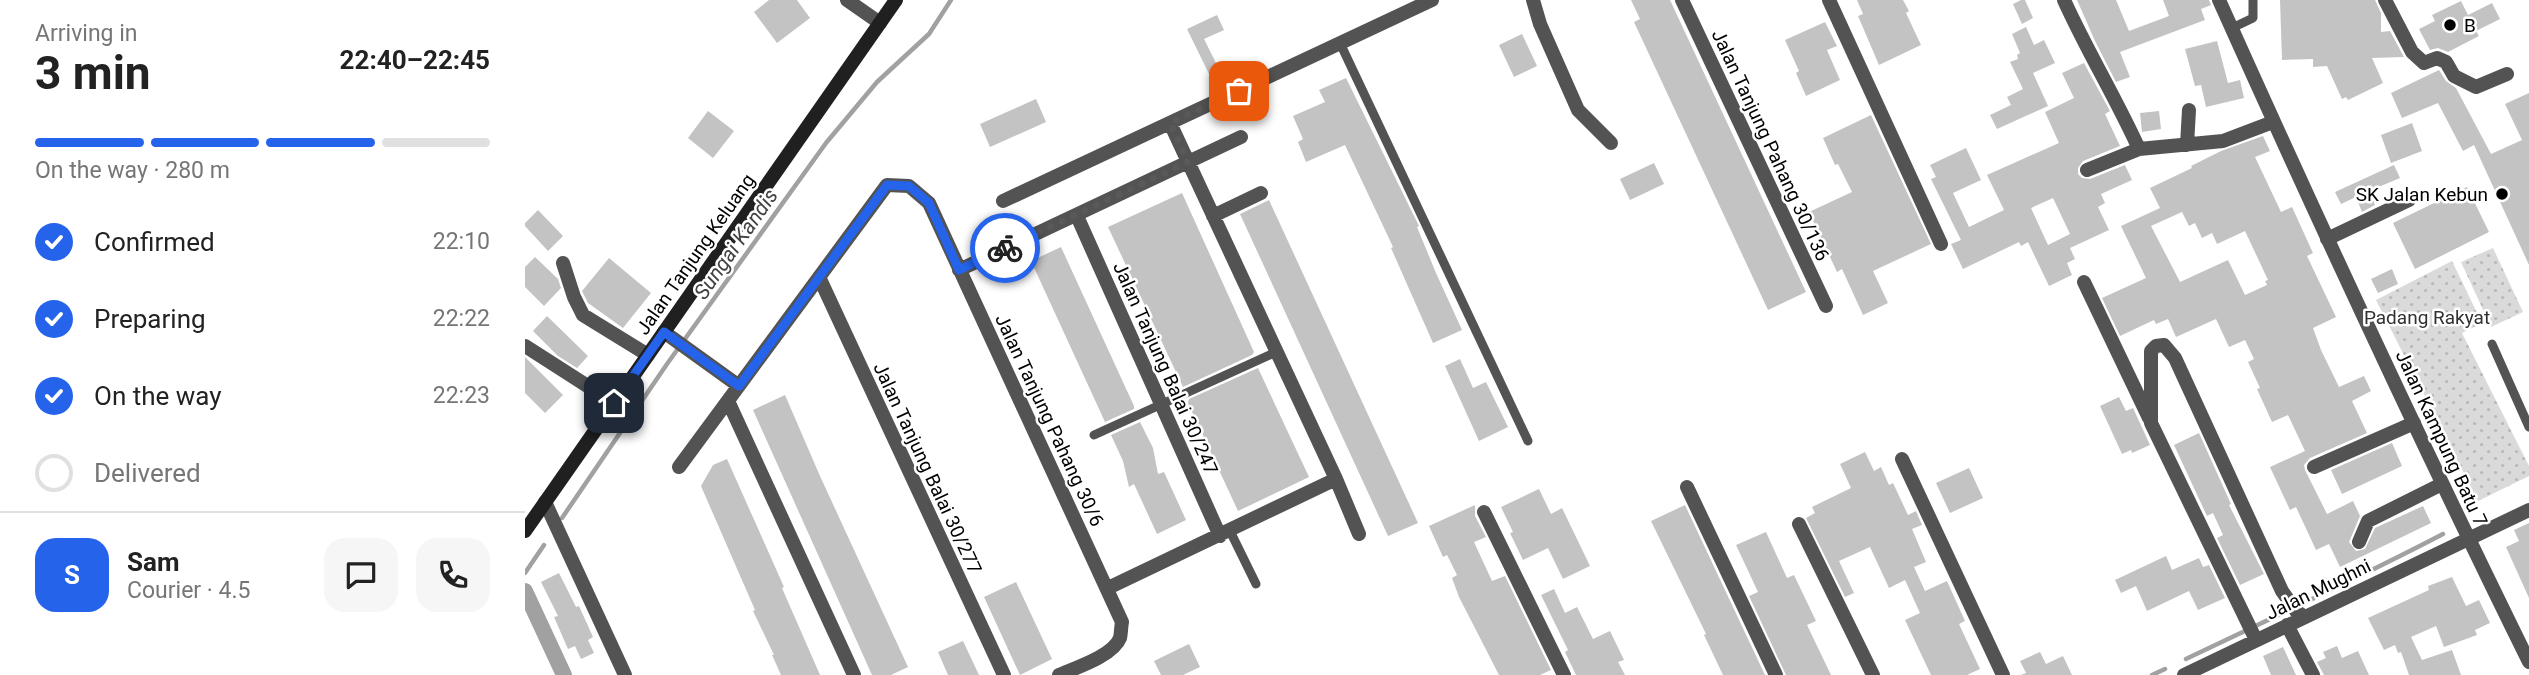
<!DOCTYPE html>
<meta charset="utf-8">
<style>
body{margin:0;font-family:Roboto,sans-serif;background:#f6f6f6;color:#222;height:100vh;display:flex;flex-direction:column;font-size:26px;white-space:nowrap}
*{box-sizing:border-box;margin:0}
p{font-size:23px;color:#767676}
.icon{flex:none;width:38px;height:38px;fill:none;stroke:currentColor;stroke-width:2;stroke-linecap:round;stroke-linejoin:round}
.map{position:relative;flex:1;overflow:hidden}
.details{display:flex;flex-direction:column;background:#fff;width:525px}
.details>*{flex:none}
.pin{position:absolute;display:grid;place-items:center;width:60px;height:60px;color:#fff;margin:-30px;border-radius:14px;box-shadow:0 4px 10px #0006}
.courier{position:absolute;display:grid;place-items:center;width:70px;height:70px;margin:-35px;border:5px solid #2563eb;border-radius:50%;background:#fff;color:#222;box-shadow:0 2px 9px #0007}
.head em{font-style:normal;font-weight:700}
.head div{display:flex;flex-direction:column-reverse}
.head{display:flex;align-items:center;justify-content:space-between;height:119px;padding:0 35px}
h1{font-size:46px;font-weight:700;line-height:52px}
.bar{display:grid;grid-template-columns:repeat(4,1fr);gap:10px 7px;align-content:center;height:84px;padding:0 35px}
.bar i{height:9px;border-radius:5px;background:#e0e0e0}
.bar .current{background:#2563eb}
.bar p{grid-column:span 4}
.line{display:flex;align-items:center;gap:18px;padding:0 35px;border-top:2px solid #e0e0e0}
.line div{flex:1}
.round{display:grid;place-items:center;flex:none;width:74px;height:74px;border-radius:21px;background:#f6f6f6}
ol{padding:0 35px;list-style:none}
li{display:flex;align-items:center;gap:21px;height:77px}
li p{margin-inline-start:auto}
li .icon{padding:7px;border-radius:50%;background:#2563eb;color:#fff;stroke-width:4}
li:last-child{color:#767676}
li i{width:38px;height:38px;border:4px solid #e0e0e0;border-radius:50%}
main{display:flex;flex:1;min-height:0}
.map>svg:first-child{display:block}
</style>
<main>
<section class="details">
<div class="head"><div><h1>3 min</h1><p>Arriving in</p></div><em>22:40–22:45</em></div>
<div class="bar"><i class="current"></i><i class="current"></i><i class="current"></i><i></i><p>On the way · 280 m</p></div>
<ol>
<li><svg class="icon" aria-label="check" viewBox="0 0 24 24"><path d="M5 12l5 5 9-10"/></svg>Confirmed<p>22:10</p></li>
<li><svg class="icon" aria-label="check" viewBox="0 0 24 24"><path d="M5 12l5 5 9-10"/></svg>Preparing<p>22:22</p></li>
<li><svg class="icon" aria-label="check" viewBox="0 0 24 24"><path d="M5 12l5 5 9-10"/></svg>On the way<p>22:23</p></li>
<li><i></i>Delivered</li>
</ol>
<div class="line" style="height:126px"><b class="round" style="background:#2563eb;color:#fff">S</b><div><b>Sam</b><p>Courier · 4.5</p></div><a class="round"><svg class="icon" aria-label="chat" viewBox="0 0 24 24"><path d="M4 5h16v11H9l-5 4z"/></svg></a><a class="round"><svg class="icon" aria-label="phone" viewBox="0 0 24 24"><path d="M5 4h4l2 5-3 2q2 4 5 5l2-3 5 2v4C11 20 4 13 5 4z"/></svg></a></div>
</section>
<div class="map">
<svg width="2004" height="675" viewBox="0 0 2004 675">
<defs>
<pattern id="park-dots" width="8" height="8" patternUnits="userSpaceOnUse" patternTransform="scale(1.75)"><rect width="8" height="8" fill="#dadada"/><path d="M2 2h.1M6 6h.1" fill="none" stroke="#b9b9b9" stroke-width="1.8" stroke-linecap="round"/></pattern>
</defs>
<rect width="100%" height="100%" fill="#fff"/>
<path fill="url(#park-dots)" d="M1968,248L1998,312L1966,327L1936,262Z
M1927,261L1957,323L1937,333L2004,466V476L1953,501L1851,300Z"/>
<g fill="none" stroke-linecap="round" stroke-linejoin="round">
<path stroke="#a1a1a1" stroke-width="4.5" d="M37,518L142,364L301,143L352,82L404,34L426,0
M0,573L19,545
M1661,659C1747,618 1834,578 1918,534
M1627,675L1640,669"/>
<path stroke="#a1a1a1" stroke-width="16" d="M0,591L39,675"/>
</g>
<path fill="#c3c3c3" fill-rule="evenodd" d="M244,0H272L285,18L252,43L229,12Z
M1106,0H1145L1281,292L1243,310L1109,22L1115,19Z
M1332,0H1378L1384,11L1381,13L1396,45L1354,65L1333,16L1338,14Z
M1496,0H1500L1508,18L1497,24L1488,4Z
M1552,0H1591L1604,31L1644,16L1638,0H1684L1686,5L1676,9L1680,20L1595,52L1605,77L1591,82L1570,41Z
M1755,0H1850L1856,13V32L1865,31L1879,57L1847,58L1858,83L1823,100L1821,97L1817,99L1802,66L1788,67V59L1757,60Z
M1936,1L1943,15L1967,3L1975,19L1951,31L1954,36L1923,52L1913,48L1905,50L1894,29L1910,21L1907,15Z
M692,15L699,30L679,39L695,71L685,76L662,29Z
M1300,22L1312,46L1302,50L1315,80L1281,96L1271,73L1274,71L1260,40Z
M1501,27L1509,45L1519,40L1530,63L1508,73L1523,106L1472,129L1465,115L1486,105L1482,97L1498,89L1485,62L1493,59L1492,55L1495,53L1487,34Z
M997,34L1012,66L989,77L974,45Z
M1692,41L1703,83L1715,80L1719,98L1681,107L1676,85L1670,86L1660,49Z
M1559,63L1585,111L1580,114L1595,146L1558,161L1553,168V174L1557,178L1565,179L1600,165L1607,180L1576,194L1580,203L1573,207L1584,230L1545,248L1550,259L1542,263L1547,275L1524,286L1503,242L1496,246L1494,242L1438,269L1426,244L1436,240L1406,179L1411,177L1405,165L1441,148L1456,180L1428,193L1444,227L1479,210L1462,175L1534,143L1520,112L1549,98L1537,73ZM1528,198L1545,234L1523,245L1506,208Z
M1914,70L1921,81L1931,88L1966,154L1997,140L1980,104L2004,93V265L1949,145L1938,151L1913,103L1877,118L1866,93Z
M821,78L894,226L892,227L911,273L937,330L908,343L866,248L868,247L820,145L781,162L773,142L778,139L768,116L800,102L794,90Z
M511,99L521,122L465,147L455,124Z
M183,111L209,131L188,158L163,138Z
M1634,111L1636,129L1617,132L1615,113Z
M1346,115L1406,244L1348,271L1363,303L1338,315L1317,269L1312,272L1284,212L1327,192L1313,164L1310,165L1298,138Z
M1887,123L1897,151L1866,163L1856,135Z
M1738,136L1745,151L1730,157L1756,212L1767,207L1788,253L1782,256L1811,317L1788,328L1796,350L1814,387L1839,376L1846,391L1827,401L1842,433L1785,458L1779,465L1780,470L1802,514L1828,501L1835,516L1824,542L1831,551L1840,549L1850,528L1898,506L1906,523L1815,567L1804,544L1791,550L1771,507L1765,510L1745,467L1780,451L1763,415L1747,422L1732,389L1735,388L1723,362L1729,359L1720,340L1704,347L1691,319L1651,337L1643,319L1631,324L1629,320L1595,336L1577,298L1621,278L1596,226L1635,208L1625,188L1667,168L1666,166L1696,151ZM1657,212L1664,226L1670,223L1677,238L1687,233L1692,244L1720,231L1743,280L1740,281L1742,285L1720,295L1703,260L1655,282L1626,226Z
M1129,163L1139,184L1105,200L1095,179Z
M1869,165L1875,178L1844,191L1850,205L1837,212L1831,197L1816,204L1810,192Z
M1942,187L1964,232L1890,269L1868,223Z
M657,193L729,352L727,355L658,387L583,227Z
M744,200L893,523L863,536L715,214Z
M13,210L38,236L23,251L0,226V223Z
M536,247L609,406V409L580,422L506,261Z
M10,257L33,279L36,288L19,306L0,287V267Z
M84,258L126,293L98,328L63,303L57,291Z
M1867,269L1873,284L1853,293L1846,279Z
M22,316L63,356L52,368L33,356L8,331Z
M0,357L38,395L20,413L0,393Z
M935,359L948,388L961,382L983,427L954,441L920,366Z
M733,368L784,477L713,511L663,403L664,399Z
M260,395L295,476L383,667L366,675H347L228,410Z
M1594,397L1601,411L1608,408L1625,445L1607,453L1606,450L1597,454L1575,406Z
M615,422L628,448L633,474L639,472L661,520L632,534L609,484L604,487L598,461L586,435Z
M1674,433L1706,504L1704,505L1739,574L1715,585L1692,538L1698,535L1688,513L1682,516L1649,445Z
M1867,443L1877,466L1817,494L1806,470Z
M1340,452L1349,471L1356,467L1364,485L1368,483L1383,515L1391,511L1397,525L1387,529L1401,562L1389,567L1400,591L1422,581L1440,621L1434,624L1455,669L1442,675H1406L1380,620L1395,613L1380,580L1364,588L1345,547L1314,561L1329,593L1320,597L1281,518L1290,513L1287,507L1326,488L1315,464Z
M202,459L259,587L257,588L295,675H256L247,655H249L228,611L230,610L176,486L188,465Z
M1444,468L1458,498L1425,513L1411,483Z
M1014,489L1026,514L1037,508L1065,566L1038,579L1023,548L998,560L985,533L988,532L976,507Z
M950,505V516L961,537L949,542L967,581L980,576L1026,670L1015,675H974L934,597L927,578L932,575L922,555L918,557L904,526Z
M1160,505L1240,675H1198L1179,635L1181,634L1126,521Z
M2004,523V598L1981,547L1994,541L1989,530Z
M1241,532L1262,578L1269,575L1291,621L1282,625L1306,675H1261L1224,596L1233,592L1211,545Z
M1641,556L1647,570L1674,558L1678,567L1684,565L1700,598L1673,610L1664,591L1622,611L1611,586L1596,593L1590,580Z
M34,573L51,607L54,606L68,637L63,640L69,653L56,659L50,646L43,649L29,617L33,616L16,582Z
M1927,577L1941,606L1954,600L1965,623L1950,630L1952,635L1919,647L1911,626L1886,637L1897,660L1927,650L1936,675H1884L1876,652L1873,653L1870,645L1859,650L1843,618L1904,590L1903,586Z
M491,582L527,659L495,675L459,597Z
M1029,589L1040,613L1052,607L1068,639L1085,631L1099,660L1093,662L1100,675H1051L1040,652L1043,650L1016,595Z
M438,641L454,675H423L413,652Z
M664,644L675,667L658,675H636L629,661Z
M1812,646L1817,658L1833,651L1844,675H1799L1792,662L1801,658L1798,652Z
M1758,647L1771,675H1746L1738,656Z
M1515,652L1521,664L1538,656L1547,675H1496L1501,673L1495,661Z"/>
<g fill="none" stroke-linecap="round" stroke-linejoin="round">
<path stroke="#535353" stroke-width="9" d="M1707,28L1728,18V0
M815,43L1003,441
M1967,344L2004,427
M569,435L751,352
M705,531L731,584"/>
<path stroke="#535353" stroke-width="14" d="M322,0L355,23
M1008,0L1015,24L1053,110L1086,143
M1157,0L1301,306
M1304,0L1416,244
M1539,0C1562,51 1591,98 1614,149
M1860,0L1887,52L1899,63L1912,58L1921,62L1929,76L1951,87L1982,74
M645,123L811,479L834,534
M1662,145L1664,110
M1562,170L1614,149L1698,141L1748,122
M478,201L907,0
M552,216L695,536
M688,216L736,193
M1802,239L1884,200
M38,263L49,297L58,315L123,355
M434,270L716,137
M294,277L479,675
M1559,282L1624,418
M139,332L214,386
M0,346L89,403
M203,401L329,675
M1377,459L1478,675
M154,467L362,185L384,186L404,203L597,622C596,627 596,634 595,638C588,656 550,668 534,675
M1789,467L1889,423
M1162,487L1251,675
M959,512L1039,675
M1274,524L1348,675
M1834,542L1843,521L1917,484
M583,588L811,479
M1762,625L1788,675
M1731,640L1626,423V351L1631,346L1639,345L1650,358L1757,591L1771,611L1780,617
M1659,675L2004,510"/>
<path stroke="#535353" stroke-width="14" d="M1694,0C1794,223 1896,443 2004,662
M20,502L100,675"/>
<path stroke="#202020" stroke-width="14" d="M0,531L371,0"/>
</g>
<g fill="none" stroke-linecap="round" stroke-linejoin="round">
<path stroke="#595959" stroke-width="7" stroke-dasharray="0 12.6" d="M480,248L663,162L645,123L714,91"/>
<path stroke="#2563eb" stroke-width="9" d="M89,403L139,332L214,386L362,185L384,186L404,203L434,270L480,248"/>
</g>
<g fill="#000" stroke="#fff" stroke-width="2.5">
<circle cx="1925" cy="25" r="7"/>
<circle cx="1977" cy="194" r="7"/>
</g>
<g text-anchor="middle" stroke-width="5" stroke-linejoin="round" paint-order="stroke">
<g font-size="19" fill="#000" stroke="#fff" text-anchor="start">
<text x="1939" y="32">B</text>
<text x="1963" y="201" text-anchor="end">SK Jalan Kebun</text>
</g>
<g font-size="19" fill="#000" stroke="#fff">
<text transform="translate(1246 145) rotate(65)" y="7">Jalan Tanjung Pahang 30/136</text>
<text transform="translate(170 254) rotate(-55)" y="7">Jalan Tanjung Keluang</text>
<text transform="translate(641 368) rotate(66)" y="7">Jalan Tanjung Balai 30/247</text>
<text transform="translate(525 420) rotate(65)" y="7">Jalan Tanjung Pahang 30/6</text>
<text transform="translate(1917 438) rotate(65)" y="7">Jalan Kampung Batu 7</text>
<text transform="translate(403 468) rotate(65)" y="7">Jalan Tanjung Balai 30/277</text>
<text transform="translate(1793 589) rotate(-26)" y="7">Jalan Mughni</text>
</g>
<g font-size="19" fill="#313131" stroke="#fff">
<text x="1902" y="324">Padang Rakyat</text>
</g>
<g font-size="21" font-style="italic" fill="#424242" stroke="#fff">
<text transform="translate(211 244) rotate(-55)" y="7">Sungai Kandis</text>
</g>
</g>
</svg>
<div class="pin" style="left:714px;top:91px;background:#ea580c"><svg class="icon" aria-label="bag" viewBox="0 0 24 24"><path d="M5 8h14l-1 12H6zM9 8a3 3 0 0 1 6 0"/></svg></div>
<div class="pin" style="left:89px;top:403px;background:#1f2937"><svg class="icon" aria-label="home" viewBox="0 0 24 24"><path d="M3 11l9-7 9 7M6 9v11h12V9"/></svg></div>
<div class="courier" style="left:480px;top:248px"><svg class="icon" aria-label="bike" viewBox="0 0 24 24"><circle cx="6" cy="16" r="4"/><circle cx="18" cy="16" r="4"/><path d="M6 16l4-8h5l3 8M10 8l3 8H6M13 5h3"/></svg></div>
</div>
</main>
